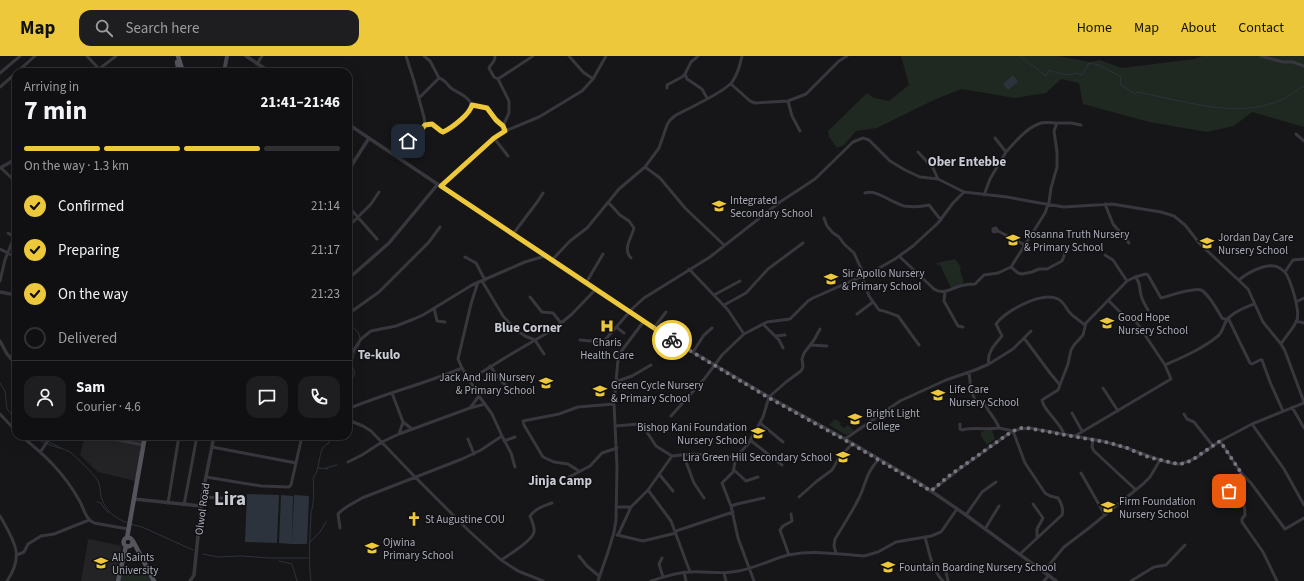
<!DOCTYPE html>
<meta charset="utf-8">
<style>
body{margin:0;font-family:"Source Sans 3",sans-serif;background:#1e1e20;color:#f1f3f6;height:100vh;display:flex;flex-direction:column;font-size:15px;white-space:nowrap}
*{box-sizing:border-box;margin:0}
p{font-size:13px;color:#9c9d9f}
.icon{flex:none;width:22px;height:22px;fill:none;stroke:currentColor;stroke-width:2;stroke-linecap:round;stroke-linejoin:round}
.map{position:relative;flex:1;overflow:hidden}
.panel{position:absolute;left:12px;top:12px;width:340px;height:372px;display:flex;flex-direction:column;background:#101012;border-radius:12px;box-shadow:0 4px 16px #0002,0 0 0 1px #303032}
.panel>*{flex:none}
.pin{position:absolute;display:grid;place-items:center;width:34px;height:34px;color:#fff;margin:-17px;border-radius:8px;box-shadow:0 2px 6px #0006}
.courier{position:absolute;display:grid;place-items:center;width:40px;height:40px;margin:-20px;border:3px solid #ecc83a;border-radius:50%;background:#fff;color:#222;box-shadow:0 1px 5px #0007}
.headline em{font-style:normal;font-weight:700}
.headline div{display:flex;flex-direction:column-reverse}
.headline{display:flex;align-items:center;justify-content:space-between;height:68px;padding:0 12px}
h1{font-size:26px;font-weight:700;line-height:30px}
.bar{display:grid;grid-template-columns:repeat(4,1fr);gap:6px 4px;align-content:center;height:48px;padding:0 12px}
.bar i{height:5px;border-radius:3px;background:#303032}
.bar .on{background:#ecc83a}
.bar p{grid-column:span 4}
.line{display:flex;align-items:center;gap:10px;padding:0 12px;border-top:1px solid #303032}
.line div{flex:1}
.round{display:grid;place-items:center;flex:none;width:42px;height:42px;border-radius:12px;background:#1e1e20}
ol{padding:0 12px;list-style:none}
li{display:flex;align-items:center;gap:12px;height:44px}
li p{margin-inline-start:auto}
li .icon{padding:4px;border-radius:50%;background:#ecc83a;color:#111;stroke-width:4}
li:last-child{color:#9c9d9f}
li i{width:22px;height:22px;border:2px solid #303032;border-radius:50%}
header{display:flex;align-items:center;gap:24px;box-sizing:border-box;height:56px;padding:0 20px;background:#ecc83a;color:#111}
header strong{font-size:19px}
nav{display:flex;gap:22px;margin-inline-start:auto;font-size:14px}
.search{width:280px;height:36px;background:#1e1e20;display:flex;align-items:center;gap:10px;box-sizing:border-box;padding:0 14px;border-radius:12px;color:#9c9d9f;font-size:15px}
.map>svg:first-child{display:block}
</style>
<header>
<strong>Map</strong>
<div class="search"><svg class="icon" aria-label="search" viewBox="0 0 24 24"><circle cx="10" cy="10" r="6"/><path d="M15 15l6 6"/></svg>Search here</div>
<nav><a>Home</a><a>Map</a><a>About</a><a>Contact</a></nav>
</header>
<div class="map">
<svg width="1304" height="525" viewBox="0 0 1304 525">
<rect width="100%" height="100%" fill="#161618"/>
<path fill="#232225" d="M85,380H143L135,425L98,416L80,399Z
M89,483L122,490L115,525H81L88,484Z"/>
<path fill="#202822" d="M901,0H1058L1090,6L1100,4L1122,12L1195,3L1202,0H1304V71L1252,56L1234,70L1207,76L1149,66L1083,48L1079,27L1061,23L1046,37L1015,42L962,33L936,43L877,72L856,75L844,89L837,92L829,81L828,75L867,37L874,42L889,45L909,29Z
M955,203L961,211L960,214L964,227L957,232H951L940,209H938L936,207Z
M835,363L841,367L840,369L844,372L848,369L854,375L846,379L829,369Z
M987,374H992L995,383L987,389L981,380V376Z
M148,515L154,525H119L120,516Z"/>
<path fill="#2d333c" d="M1012,20H1014L1018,26L1008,34L1003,28Z
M247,438L279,439L277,487L245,486Z
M281,439L293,440L292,488L279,487Z
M294,439L309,440L307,488H292Z"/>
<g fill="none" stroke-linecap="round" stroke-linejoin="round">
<path stroke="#2d333c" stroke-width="1" d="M1020,0L1046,20L1049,14C1057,17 1068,21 1076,17L1082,19L1089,7L1099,9L1121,21L1120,28L1135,38L1137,36C1182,44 1236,64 1281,44C1289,41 1296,34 1304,30
M354,272L358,276L360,282
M0,327L5,335L7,353L16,363
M348,331L355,317C349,306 354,298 360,288
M34,380L44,387
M38,380L45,384
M49,386L61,392
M47,388C54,391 63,392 70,396C74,399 96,420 98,425C100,429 100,434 101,440C105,455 114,461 127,467
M318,412L328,413
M326,412L337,409
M97,446L101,447L103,451L109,457
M130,468L142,471L193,494
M309,487L320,476L326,466
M203,498L218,501L241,500L270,502H308
M279,505L292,508L297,525
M311,525C308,503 310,481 311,459C311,453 311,458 312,453C314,445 314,429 313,422C322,413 316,391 329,387V380"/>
<path stroke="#37373d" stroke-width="3" d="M87,0L99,13L95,16
M424,0L430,5L439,22
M495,0C495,7 491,7 489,12L494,21L498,23
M569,0L583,16L593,23
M698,0L691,6L685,18L687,23L702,33L707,42
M1261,0L1283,6H1293L1304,10
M257,8L262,0
M102,11L106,16
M99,13L116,0
M17,16L35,0
M172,16L178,12
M0,17L20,0
M731,28L750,45L755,47L788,45L806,38L839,5L847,0
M0,31L16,17
M667,32V29L682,21L685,18
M419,42L439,22C446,24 446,28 451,32C459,38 467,39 472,49L468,57L444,76L441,75L432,68L425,69
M788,45L792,60L800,75
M472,49L487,52L491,56L496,64L503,70L505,75
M503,70L509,57V45L498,23L533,0
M1296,78L1304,85
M494,82L508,100
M918,96L933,112L938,123
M1006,96C1016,85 1026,72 1041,67C1046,66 1052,67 1057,67
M391,97L418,78L425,69L424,61L414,25L406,0
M645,111L660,122L685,152L724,189
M1,112L16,126
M441,130L494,82L505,75L539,61L582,35L593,23L606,0
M865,137C876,133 892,147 904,150C912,151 921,151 929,149L941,164
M984,139L990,123L1006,96L995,82
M608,146L620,159L629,165L634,172C632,181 622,193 631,202
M1105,148L1113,168L1129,187
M348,150L377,183
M824,162L827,170L833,177L839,181L844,188L854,197L864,219
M348,171L371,148L379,136
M998,175L994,176L993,175V173L996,172L998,175L1025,189
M8,177L14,181
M513,178L538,145L543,137
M0,193L14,200
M1105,199L1113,204L1127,225
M899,200L934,233C944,240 954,230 965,229C968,228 972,228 975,228L984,219L998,217L1011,211L1045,157L1049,146L1051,132L1057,111V96L1054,75L1057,67H1071L1081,69
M465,201L476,207L485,224
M552,204L570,185L587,172L619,133L645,111L659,92L667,69L670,64L676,59C688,53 726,35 732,26C738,18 740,9 742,0
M1011,211L1018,217L1022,218L1032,216L1039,213H1047L1062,205L1064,200L1066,191
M689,213L728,254L744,278
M862,220L869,240L879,254C886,255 891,258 898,260L919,289
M1135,221L1146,218L1148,219L1161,242C1169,240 1194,231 1201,234C1208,237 1218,255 1222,262L1227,264
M1239,224C1247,217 1264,208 1274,210C1278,210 1282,214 1285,216L1293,204L1304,203
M0,225L5,204L16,176
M482,225L503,260L515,273L525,280L535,284L544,298
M586,227L603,198
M945,236L944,245L958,270L963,271
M714,239L740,225
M530,241L542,256L553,257L561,267
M1296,246L1304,242
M724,249L746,237L768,213L803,187
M434,252L437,265L445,266
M348,258L379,236L429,186L440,171
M857,258L873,246
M1228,262L1250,307L1252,308L1260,304H1262L1270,326L1283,355
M1296,265L1304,267
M763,268L779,284L783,292
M616,271L624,277
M654,272L666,256
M775,280L785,279
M1024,282L1050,317L1060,329
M580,284L602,286L604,285L633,252L644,242L710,201L780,146L815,123L853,86L863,82L869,84L890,105L905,114L920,121L938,123L964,136L1007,141L1034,146L1064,151L1112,148L1161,156L1174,160L1185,169L1200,188L1248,233L1263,266L1281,288L1285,295L1304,346
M1281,288C1285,281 1294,272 1297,264C1300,254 1291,225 1285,216
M810,289L827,290
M693,296L704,279L712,272
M348,303L361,283L371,275L396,270L414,263L423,259L472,229L525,206L545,200
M989,308L1013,293L1031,275
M1165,309C1183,301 1202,293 1218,280C1223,276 1223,269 1227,264C1232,256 1246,251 1254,248
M490,310L502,326L516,338
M969,316L971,334L975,344L985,348C988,356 996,363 999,372L1013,375L1025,407L1045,437L1050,440L1058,442C1061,446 1064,454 1062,459L1020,498
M469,324L513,297L554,273L572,258L595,234
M615,326L632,320L651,309
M1103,332L1118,355
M392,337L403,366L412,373
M1292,351L1304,372
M470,352L479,340
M348,353C385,337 425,328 462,312
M1072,357L1082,375
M0,358L16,375
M1184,358L1187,363L1194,366L1213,390
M671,360L705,322L722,299L744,278L767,266L790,263L808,245L813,242L874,215L895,203L913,190L938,167L953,147L964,136
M348,364L363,370L371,375L415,421L469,475L501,504L518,515L543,525
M760,367L783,386
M960,368V373L962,374C974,371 986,374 999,372
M1252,368L1284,413L1304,449
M615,370L639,368L643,370L656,390L672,400
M399,378L403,366
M1064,378C1060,366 1043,354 1042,344L1058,334L1068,308L1071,294L1074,289L1083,279L1086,267L1127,225L1135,221C1141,226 1139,232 1141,239C1142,244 1145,249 1148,254
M21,380C45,399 64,417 79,444C84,452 85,463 94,467L128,473
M98,380L143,389
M502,380L511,397L515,411
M1075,380L1171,323L1165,309L1135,264L1121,257L1108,244
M468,383L474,398
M845,383L900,345L946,324L975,314L989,308C986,297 996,287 1002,280L996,268C1006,255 1041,235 1058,243C1064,246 1066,252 1070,257C1074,261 1080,265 1085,269
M1093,383L1092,391L1094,395L1136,434
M750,384L782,409
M504,385L515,381
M1220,385L1242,418L1251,427L1285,473L1304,462
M212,391L296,407
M41,395L51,380
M683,398L694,427L704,442
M348,406L362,399L382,386L399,378L470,352L485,348
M734,414L746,425L758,421
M579,415L568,408L554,406L543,401L524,369L523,365L559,358L578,351L614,348
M1081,417L1105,459
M659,418L673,435
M1242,418L1227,429L1226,431C1229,437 1233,434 1237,438C1243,443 1245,451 1245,459L1242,463V466L1263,496L1277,525
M206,421L261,430L289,431L291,429L302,380
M570,426L569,421L590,410L602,397L617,392
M648,434L671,465L690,516
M931,435L961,412L1011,376L1020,373L1030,372L1102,385L1127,392L1160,404L1175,408H1181L1196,402L1220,385L1252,368L1304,347
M202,441L222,442
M799,441L817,425L832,414L839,402L852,388
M168,447L179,380
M1033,448L1043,462L1037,473V482
M184,449L197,380
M731,450L737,448L764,442
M616,451H631
M966,459L982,436L996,426
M0,460C14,485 25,499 7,525
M340,472L338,458C344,451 354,447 362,442L462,403L481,394L502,380L492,358L479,340L462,312L458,303L471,248L478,226
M985,473L999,450
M676,475L733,456
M617,479L643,485L676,477
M618,479L631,451L648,434L672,400L691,398L736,401
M925,481C929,495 932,515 943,525
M836,497L834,490L835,483C843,470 852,456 859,442C867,426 865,418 879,403
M17,499L24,496L28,488L41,480L54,478L89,464
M789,499L780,474L783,470L792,465L791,458
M579,500L587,510L599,520
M662,502L659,508L663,521
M501,504C509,499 533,484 534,476C535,471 532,465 530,460C535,453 543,450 552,447
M1044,515L1064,491L1089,472L1143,428L1150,421L1160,404
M684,516L686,525
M946,516L948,525
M724,517L726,525
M598,525L609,493L614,476L616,464L617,411L614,348L618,304L620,297L644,265
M651,525C664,521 676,516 690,516C704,515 718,518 732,516C752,514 769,504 788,499C814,494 839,498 864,500L878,496L896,486L931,480L941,476L957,453
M754,525L738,482L731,450L722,427L733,416L736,401L749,387L763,361L769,341L786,326L801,315L803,311L802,303L804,297L814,284L820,273
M1044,525L1049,519
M1131,525L1154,511L1166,509L1185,489"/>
<path stroke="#37373d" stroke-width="3.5" d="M246,0L270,16
M348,68L595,234L674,285L769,341L845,383L918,426L966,459L1056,525
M0,112L16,103
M348,115L369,82
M348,223L389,187L438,128
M0,236L16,239
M0,285L7,298L16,308
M134,443L201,450
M190,525L194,519L202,441L214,380"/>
<path stroke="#45464d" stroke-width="4" d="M224,16L227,0"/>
<path stroke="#53545c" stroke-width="4.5" d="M178,0L183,16
M177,6L179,16
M123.5 486a4.5 4.5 0 1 1 9 0a4.5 4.5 0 1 1-9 0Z
M127,482L145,380
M133,485L154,525
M118,525L126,490"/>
</g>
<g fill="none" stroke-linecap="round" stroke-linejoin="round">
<path stroke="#767780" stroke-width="4" stroke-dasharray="0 7.2" d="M672,284L769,342L845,384L931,435L950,419L1011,376L1020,372H1027L1110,387L1127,392L1148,401L1178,408L1186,407L1192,404L1220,385L1242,418L1227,429L1226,431L1229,435"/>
<path stroke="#ecc83a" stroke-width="5" d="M408,85L420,76L425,69L432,68L441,75L443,76C452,72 470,58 472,49L487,52L496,64L503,70L505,75L494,82L441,130L672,284"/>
</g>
<defs>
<symbol id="school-bare" viewBox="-9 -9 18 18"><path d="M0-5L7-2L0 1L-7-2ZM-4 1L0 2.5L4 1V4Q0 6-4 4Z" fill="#ecc83a" stroke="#111113" stroke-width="2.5" paint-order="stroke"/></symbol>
<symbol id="hospital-bare" viewBox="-9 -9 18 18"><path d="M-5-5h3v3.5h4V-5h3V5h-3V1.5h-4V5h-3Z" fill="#ecc83a" stroke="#111113" stroke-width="2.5" paint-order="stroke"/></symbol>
<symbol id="church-bare" viewBox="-9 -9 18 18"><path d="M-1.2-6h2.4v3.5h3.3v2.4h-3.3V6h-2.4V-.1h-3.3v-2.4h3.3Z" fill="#ecc83a" stroke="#111113" stroke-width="2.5" paint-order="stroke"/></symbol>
<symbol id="university-bare" viewBox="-9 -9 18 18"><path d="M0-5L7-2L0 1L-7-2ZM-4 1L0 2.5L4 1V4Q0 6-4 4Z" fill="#ecc83a" stroke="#111113" stroke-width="2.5" paint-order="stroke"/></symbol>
</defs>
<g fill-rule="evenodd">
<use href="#school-bare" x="709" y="140" width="20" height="20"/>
<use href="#school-bare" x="1003" y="174" width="20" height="20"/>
<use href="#school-bare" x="1197" y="177" width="20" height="20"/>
<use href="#school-bare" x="821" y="213" width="20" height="20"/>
<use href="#school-bare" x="1097" y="257" width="20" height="20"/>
<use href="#hospital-bare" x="597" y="260" width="20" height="20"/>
<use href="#school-bare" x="536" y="317" width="20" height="20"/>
<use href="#school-bare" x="590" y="325" width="20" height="20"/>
<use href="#school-bare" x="928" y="329" width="20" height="20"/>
<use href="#school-bare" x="845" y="353" width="20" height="20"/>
<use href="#school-bare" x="748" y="367" width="20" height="20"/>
<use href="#school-bare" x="833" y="391" width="20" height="20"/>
<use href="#school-bare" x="1098" y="441" width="20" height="20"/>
<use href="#church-bare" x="404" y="453" width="20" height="20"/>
<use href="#school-bare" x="362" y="482" width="20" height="20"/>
<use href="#university-bare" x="91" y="497" width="20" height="20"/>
<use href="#school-bare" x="878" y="501" width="20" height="20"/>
</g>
<g text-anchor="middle" stroke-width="3" stroke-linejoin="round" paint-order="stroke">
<g font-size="11" fill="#a9abb8" stroke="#111113" text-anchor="start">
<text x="730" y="148">Integrated<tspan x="730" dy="13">Secondary School</tspan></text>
<text x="1024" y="182">Rosanna Truth Nursery<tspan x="1024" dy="13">&amp; Primary School</tspan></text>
<text x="1218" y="185">Jordan Day Care<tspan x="1218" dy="13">Nursery School</tspan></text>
<text x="842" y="221">Sir Apollo Nursery<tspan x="842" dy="13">&amp; Primary School</tspan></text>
<text x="1118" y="265">Good Hope<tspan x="1118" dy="13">Nursery School</tspan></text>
<text x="607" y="290" text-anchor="middle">Charis<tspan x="607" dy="13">Health Care</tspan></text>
<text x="535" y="325" text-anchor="end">Jack And Jill Nursery<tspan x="535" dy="13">&amp; Primary School</tspan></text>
<text x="611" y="333">Green Cycle Nursery<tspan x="611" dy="13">&amp; Primary School</tspan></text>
<text x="949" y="337">Life Care<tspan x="949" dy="13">Nursery School</tspan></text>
<text x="866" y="361">Bright Light<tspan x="866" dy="13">College</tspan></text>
<text x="747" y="375" text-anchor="end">Bishop Kani Foundation<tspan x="747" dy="13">Nursery School</tspan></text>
<text x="832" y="405" text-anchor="end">Lira Green Hill Secondary School</text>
<text x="1119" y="449">Firm Foundation<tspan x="1119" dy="13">Nursery School</tspan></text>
<text x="425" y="467">St Augustine COU</text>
<text x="383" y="490">Ojwina<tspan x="383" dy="13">Primary School</tspan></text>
<text x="112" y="505">All Saints<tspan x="112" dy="13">University</tspan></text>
<text x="899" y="515">Fountain Boarding Nursery School</text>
</g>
<g font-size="11" fill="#a9abb8" stroke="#111113">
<text transform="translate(202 453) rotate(-82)" y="4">Olwol Road</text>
</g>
<g font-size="13" font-weight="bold" fill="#c9cbd4" stroke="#111113">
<text x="967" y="110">Ober Entebbe</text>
<text x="528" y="276">Blue Corner</text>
<text x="379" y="303">Te-kulo</text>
<text x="560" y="429">Jinja Camp</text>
</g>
<g font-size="19" font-weight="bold" fill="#c9cbd4" stroke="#111113">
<text x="230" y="449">Lira</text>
</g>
</g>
</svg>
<div class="pin" style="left:1229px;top:435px;background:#ea580c"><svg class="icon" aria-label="bag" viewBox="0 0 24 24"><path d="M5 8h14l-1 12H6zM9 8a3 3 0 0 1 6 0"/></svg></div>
<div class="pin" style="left:408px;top:85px;background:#1f2937"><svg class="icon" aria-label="home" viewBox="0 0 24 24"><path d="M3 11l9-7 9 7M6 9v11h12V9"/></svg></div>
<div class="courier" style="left:672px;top:284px"><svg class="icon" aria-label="bike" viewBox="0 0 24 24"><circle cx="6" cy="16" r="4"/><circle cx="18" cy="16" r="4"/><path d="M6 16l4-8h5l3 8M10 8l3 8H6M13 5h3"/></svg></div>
<section class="panel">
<div class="headline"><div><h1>7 min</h1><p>Arriving in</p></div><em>21:41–21:46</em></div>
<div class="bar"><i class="on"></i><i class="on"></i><i class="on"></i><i></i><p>On the way · 1.3 km</p></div>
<ol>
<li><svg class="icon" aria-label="check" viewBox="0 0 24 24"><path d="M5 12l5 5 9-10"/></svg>Confirmed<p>21:14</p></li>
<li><svg class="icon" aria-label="check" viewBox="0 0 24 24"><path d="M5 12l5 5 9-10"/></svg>Preparing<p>21:17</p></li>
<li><svg class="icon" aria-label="check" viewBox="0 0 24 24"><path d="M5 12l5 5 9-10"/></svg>On the way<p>21:23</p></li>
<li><i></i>Delivered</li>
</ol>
<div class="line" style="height:72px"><a class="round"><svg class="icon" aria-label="person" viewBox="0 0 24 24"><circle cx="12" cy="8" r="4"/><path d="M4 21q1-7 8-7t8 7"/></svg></a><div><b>Sam</b><p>Courier · 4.6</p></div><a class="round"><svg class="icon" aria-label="chat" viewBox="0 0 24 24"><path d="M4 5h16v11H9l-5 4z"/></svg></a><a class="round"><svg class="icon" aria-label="phone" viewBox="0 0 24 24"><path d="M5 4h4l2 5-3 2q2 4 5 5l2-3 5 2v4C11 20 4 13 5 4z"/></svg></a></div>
</section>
</div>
